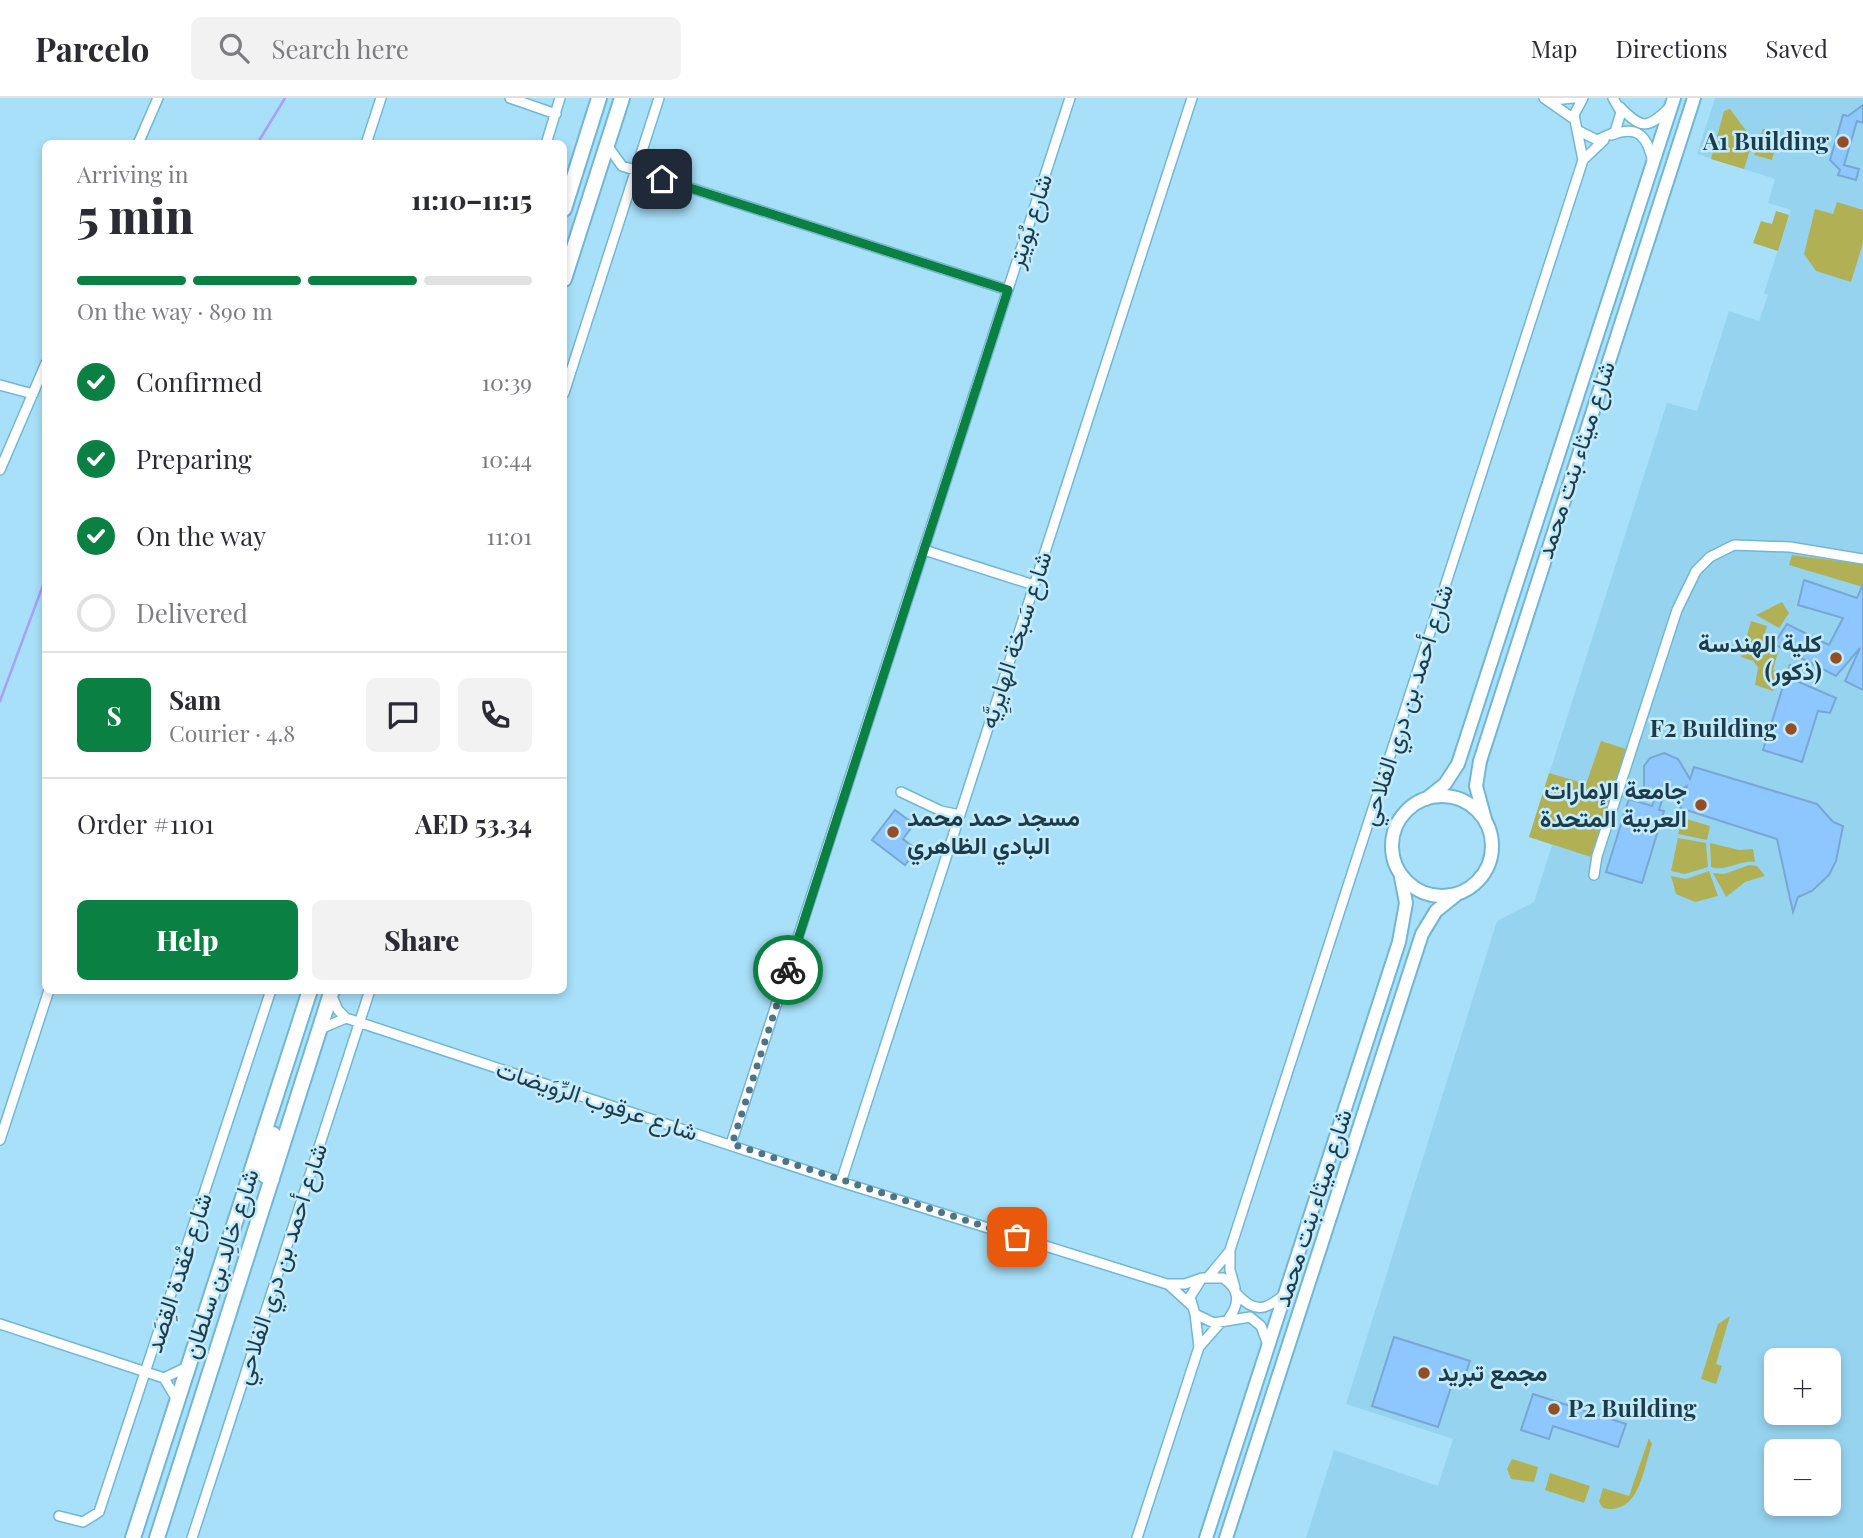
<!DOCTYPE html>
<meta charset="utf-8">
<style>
body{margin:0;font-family:"Playfair Display",Vazirmatn,serif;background:#f2f2f3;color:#2b2b33;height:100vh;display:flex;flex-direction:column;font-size:26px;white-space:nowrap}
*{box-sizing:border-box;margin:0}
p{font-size:23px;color:#7c7c81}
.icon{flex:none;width:38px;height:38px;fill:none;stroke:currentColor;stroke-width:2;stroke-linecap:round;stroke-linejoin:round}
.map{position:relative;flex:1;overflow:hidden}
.panel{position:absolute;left:42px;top:42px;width:525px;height:854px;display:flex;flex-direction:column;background:#fff;border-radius:10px;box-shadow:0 4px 10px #0003}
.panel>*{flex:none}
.buttons{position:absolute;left:1764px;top:1250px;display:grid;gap:14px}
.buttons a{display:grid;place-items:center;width:77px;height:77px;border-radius:10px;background:#fff;box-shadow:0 4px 10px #0003;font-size:35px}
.pin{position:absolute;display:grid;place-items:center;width:60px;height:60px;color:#fff;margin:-30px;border-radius:14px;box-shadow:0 4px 10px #0006}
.courier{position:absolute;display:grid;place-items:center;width:70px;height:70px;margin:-35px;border:5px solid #0b8043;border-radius:50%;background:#fff;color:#222;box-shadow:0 2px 9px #0007}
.summary em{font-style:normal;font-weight:800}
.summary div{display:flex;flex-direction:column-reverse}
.summary{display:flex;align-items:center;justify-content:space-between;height:119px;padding:0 35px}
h1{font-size:46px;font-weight:800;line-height:52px}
.bar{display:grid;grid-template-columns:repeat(4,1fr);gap:10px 7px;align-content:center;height:84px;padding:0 35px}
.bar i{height:9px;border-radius:5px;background:#e1e1e2}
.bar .selected{background:#0b8043}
.bar p{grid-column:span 4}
.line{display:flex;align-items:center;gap:18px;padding:0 35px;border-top:2px solid #e1e1e2}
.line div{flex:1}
.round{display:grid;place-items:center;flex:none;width:74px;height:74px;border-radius:10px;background:#f2f2f3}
ol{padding:0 35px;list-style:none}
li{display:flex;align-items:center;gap:21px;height:77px}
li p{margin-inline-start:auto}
li .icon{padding:7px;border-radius:50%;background:#0b8043;color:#fff;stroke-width:4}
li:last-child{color:#7c7c81}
li i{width:38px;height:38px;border:4px solid #e1e1e2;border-radius:50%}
.action{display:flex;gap:14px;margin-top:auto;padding:14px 35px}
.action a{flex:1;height:80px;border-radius:10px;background:#0b8043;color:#fff;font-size:28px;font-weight:800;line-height:80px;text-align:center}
.action a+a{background:#f2f2f3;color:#2b2b33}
header{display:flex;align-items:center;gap:42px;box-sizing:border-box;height:98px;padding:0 35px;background:#fff;border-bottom:2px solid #e1e1e2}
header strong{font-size:33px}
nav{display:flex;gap:38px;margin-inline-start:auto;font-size:24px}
.search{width:490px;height:63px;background:#f2f2f3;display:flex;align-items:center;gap:18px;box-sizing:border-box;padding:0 24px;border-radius:10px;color:#7c7c81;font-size:26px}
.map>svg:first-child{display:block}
</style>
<header>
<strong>Parcelo</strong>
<div class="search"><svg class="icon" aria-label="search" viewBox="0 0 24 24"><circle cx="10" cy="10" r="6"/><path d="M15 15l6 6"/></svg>Search here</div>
<nav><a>Map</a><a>Directions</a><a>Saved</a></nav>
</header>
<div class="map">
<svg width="1863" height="1440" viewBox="0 0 1863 1440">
<rect width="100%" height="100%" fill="#a8e0f9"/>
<path fill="#96d3ef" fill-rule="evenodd" d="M1715,0H1863V1440H1306L1334,1352L1438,1388L1453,1341L1346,1306L1497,823L1534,804L1552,747L1529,739L1667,305L1697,313L1729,213L1759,223L1768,197L1764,195L1791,112L1768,105L1775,81L1697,56ZM1776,1262H1829V1314H1776ZM1776,1353H1829V1405H1776Z"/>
<path fill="#b2b054" d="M1730,11L1753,42L1744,71L1711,61L1724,13Z
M1763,31H1777L1779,37L1772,62L1754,57Z
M1837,104L1863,112V145L1851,184L1816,173L1804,156L1815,111L1833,116Z
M1776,113L1789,117L1778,153L1753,145L1761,123L1772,126Z
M1792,457L1863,466V489L1789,467Z
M1782,504L1789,515L1779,530L1756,517Z
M1751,523L1767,528L1761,549L1778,554L1773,572L1779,574L1773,593L1755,587L1758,569L1753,563L1741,559Z
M1601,643L1626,651L1591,759L1529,739L1549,675L1586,686Z
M1683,720L1710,728L1707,742L1678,736Z
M1678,740L1706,745L1708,769L1685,776L1671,773Z
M1710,745L1739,752L1753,751L1755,764C1738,762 1727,774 1711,769Z
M1749,767L1757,768L1765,778L1745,784L1726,799L1713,775L1724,776Z
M1709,773L1718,798L1695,804L1676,796L1671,778L1686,781Z
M1730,1218L1716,1266L1722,1268L1716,1286L1701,1281L1718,1226Z
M1649,1340L1652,1346C1643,1372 1639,1418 1603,1410L1599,1404L1603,1390L1629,1398Z
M1512,1361L1538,1369L1534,1384L1511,1381L1507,1371Z
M1550,1375L1590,1388L1584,1405L1545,1392Z"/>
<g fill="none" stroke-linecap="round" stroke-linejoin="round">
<path stroke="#a99ff7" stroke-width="2.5" d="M257,46L285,0
M0,603L46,479"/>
</g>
<path fill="#8dc7fe" stroke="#78a7d4" stroke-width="2" d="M1863,7V25L1857,23L1844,67L1859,71L1856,82L1838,77L1840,72L1830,62L1843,17L1848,18Z
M1804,482L1857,500L1863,486V592L1845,583L1860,550L1836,578L1774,546L1787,526L1829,547L1843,520L1798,507Z
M1790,566L1792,581L1836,600L1830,615L1818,613L1802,664L1763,652Z
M1664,655L1678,661L1690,681L1694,669L1817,706L1833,724L1843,728L1836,763L1829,777L1812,793L1798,799L1793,814L1777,741L1680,710L1687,688L1663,699L1659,712L1664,713L1642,785L1606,774L1629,701L1652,708L1656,697L1644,688V668L1650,660Z
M895,712L914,726L903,741L917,752L905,767L872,742Z
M1394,1239L1470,1263L1461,1289L1452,1286L1438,1329L1372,1308Z
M1533,1296L1626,1326L1618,1349L1553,1328L1549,1341L1521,1332Z"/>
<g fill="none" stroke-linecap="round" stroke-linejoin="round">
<defs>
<path id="street" d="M510,0L556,16
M1544,0L1574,21
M1552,2L1574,0
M1620,9C1642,32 1648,31 1670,9
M1579,33L1597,42L1615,34L1621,14L1613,0
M1612,37C1639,26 1648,40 1653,65
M138,46L158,0
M366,46L381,0
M546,46L560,0
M607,47L622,68L1008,192
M1583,62L1604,42
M0,287L33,296
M564,295L659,0
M0,372L46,265
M924,452L1034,487
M901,694L941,713L960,717
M1594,777L1597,758L1677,512L1696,473L1710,459L1734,447L1790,449L1863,461
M331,896L338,912L346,920L841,1084L1167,1186H1185L1202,1180
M320,931L346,920
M0,1042L49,892
M731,1046L1070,0
M841,1084L1192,0
M1209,1178L1229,1154
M1169,1187L1191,1207
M1235,1190L1230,1172V1152L1583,62L1574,17L1583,0
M1237,1196C1255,1216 1266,1212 1285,1196
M1195,1216L1199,1249
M1229,1220C1240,1205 1240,1191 1223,1180H1202L1190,1199L1195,1216L1214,1225L1250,1219L1261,1228L1268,1247
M0,1226L164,1280L177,1302
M164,1280L187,1269
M59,1418L83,1424L99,1414L271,892
M192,1440L370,892
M1137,1440L1199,1249L1221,1224"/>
<path id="secondary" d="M1392 748a50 50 0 1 1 100 0a50 50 0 1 1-100 0Z
M1426,701L1445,686L1458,666L1674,0
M1486,725L1476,688L1480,663L1694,0
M1206,1440L1399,844L1406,805L1401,779
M1226,1440L1422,836L1436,813L1456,797"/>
<path id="primary" d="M564,111L599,0
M564,181L622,0
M272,1081L264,1077L263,1071L273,1036
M133,1440L310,892
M157,1440L332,892"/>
</defs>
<use href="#street" stroke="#71b7d5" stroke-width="12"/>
<use href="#secondary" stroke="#71b7d5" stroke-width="16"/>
<use href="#primary" stroke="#71b7d5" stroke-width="18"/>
<use href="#street" stroke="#fff" stroke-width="9"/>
<use href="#secondary" stroke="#fff" stroke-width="12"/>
<use href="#primary" stroke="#fff" stroke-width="14"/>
</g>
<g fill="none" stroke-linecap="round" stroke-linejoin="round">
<path stroke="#4e7586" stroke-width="7" stroke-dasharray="0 12.6" d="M788,872L732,1046L1017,1139"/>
<path stroke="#0b8043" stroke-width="9" d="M662,81L1008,192L788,872"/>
</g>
<g fill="#944e26" stroke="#c2ebfe" stroke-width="2.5">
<circle cx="1843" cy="44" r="7"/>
<circle cx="1836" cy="560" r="7"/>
<circle cx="1791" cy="631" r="7"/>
<circle cx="1701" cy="707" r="7"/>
<circle cx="893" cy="734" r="7"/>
<circle cx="1424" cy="1275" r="7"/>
<circle cx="1554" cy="1311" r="7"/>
</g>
<g text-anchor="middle" stroke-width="5" stroke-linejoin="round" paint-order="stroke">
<g font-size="24" font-weight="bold" fill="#1e3b48" stroke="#c2ebfe" text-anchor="end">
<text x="1829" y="52">A1 Building</text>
<text x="1822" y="554">كلية الهندسة<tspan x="1822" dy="28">(ذكور)</tspan></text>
<text x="1777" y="639">F2 Building</text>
<text x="1687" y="701">جامعة الإمارات<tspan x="1687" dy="28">العربية المتحدة</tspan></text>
<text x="907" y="728" text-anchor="start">مسجد حمد محمد<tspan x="907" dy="28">البادي الظاهري</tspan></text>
<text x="1438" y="1283" text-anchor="start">مجمع تبريد</text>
<text x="1568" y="1319" text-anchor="start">P2 Building</text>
</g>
<g font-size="24" fill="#1e3b48" stroke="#c2ebfe">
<text transform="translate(1030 123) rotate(-72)" y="8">شارع بُوَيتِر</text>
<text transform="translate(1576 362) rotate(-72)" y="8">شارع ميثاء بنت محمد</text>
<text transform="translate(1016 542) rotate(-72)" y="8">شارع سَبخة الهايرِيَّه</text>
<text transform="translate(1407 607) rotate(-72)" y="8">شارع أحمد بن دري الفلاحي</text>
<text transform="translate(597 1003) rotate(18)" y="8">شارع عرقوب الرِّوَيضات</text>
<text transform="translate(1313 1110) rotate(-72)" y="8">شارع ميثاء بنت محمد</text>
<text transform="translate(221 1166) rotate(-72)" y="8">شارع خالِد بن سلطان</text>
<text transform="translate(281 1166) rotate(-72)" y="8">شارع أحمد بن دري الفلاحي</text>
<text transform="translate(179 1175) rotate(-72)" y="8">شارع عُقدة القِصَد</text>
</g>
</g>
</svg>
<div class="buttons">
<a>+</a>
<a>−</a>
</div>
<div class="pin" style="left:1017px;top:1139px;background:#ea580c"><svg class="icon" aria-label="bag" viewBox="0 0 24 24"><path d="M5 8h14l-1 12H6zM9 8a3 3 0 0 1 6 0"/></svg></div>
<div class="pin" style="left:662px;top:81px;background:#1f2937"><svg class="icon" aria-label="home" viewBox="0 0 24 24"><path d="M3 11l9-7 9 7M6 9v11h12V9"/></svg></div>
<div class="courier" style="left:788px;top:872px"><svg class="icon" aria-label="bike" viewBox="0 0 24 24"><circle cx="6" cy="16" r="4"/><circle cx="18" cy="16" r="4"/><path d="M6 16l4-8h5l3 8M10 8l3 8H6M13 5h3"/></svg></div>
<section class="panel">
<div class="summary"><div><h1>5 min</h1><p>Arriving in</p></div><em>11:10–11:15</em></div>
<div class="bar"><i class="selected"></i><i class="selected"></i><i class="selected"></i><i></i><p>On the way · 890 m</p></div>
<ol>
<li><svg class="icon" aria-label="check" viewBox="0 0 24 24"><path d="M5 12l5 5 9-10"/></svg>Confirmed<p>10:39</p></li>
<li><svg class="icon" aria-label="check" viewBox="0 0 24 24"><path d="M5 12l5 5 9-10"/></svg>Preparing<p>10:44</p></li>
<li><svg class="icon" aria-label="check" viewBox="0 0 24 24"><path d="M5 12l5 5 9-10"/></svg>On the way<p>11:01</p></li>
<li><i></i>Delivered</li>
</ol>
<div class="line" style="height:126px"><b class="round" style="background:#0b8043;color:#fff">S</b><div><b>Sam</b><p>Courier · 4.8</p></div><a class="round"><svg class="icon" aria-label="chat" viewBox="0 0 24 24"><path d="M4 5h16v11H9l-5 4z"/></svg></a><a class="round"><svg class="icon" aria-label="phone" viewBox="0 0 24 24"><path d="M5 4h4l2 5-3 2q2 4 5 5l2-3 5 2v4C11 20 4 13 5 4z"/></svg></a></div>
<div class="line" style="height:91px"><div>Order #1101</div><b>AED 53.34</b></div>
<div class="action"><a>Help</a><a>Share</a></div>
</section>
</div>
